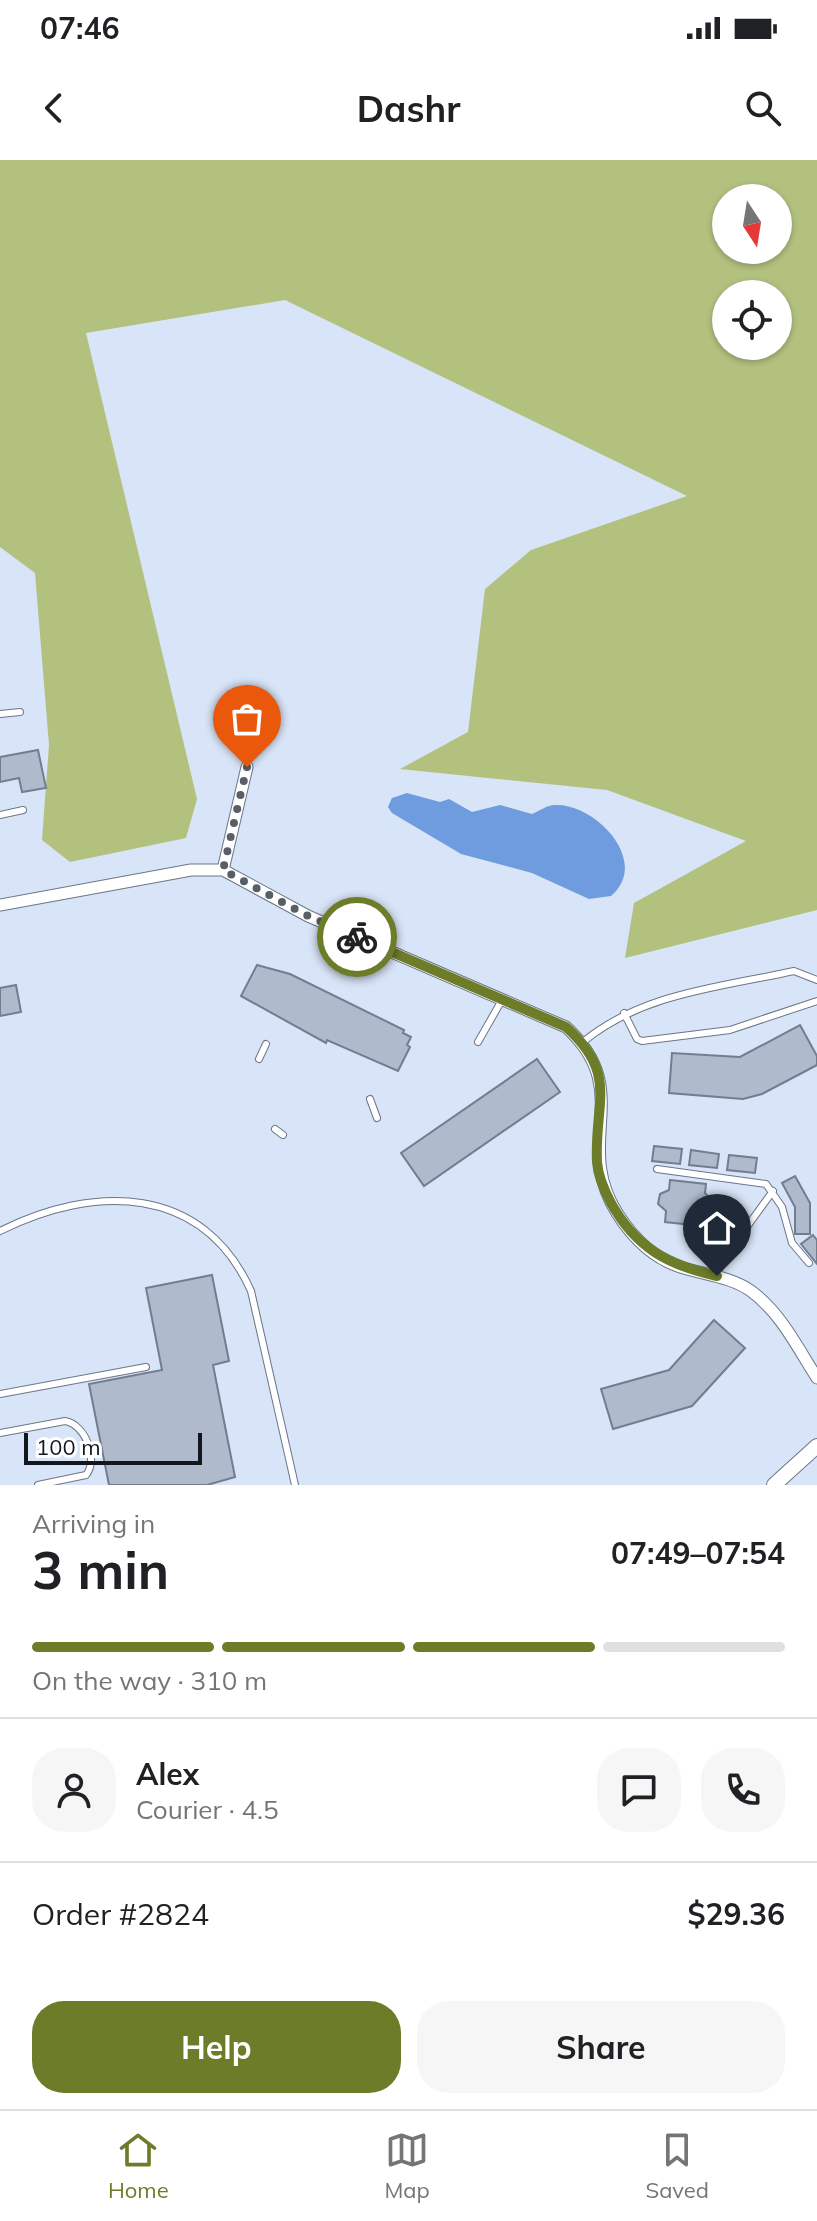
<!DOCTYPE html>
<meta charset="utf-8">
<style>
body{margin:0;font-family:Mulish,sans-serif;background:#f6f6f6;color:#202124;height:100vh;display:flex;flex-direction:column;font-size:30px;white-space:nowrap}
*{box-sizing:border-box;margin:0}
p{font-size:26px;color:#757577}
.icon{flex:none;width:44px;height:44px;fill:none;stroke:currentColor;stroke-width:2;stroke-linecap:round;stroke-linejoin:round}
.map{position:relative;height:1325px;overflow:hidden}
.details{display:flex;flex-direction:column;background:#fff;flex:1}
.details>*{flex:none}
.needle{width:52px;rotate:168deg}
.tools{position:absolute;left:712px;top:24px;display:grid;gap:16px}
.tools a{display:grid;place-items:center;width:80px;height:80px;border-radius:50%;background:#fff;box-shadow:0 2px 6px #0004;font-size:40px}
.scale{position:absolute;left:24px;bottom:20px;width:178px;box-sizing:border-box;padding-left:8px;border:4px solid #13171d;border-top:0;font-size:22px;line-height:28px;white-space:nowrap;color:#13171d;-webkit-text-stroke:6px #fff;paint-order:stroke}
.pin{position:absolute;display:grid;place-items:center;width:68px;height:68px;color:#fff;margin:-82px -34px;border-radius:50% 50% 50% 0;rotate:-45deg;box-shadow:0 0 8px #0007}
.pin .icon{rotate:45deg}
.courier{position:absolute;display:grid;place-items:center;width:80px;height:80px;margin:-40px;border:6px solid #6d7c29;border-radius:50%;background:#fff;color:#222;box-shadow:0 2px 10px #0007}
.summary em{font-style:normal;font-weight:700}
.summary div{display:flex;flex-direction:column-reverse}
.summary{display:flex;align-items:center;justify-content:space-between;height:136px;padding:0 32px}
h1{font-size:52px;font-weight:700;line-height:60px}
.bar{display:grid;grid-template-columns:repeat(4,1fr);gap:12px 8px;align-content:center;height:96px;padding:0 32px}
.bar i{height:10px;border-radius:6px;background:#e0e0e0}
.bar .current{background:#6d7c29}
.bar p{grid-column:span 4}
.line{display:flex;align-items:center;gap:20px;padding:0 32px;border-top:2px solid #e0e0e0}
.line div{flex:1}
.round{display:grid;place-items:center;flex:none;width:84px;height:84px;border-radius:32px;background:#f6f6f6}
.button{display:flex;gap:16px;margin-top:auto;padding:16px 32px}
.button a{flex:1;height:92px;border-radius:32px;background:#6d7c29;color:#fff;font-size:32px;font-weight:700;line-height:92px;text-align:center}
.button a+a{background:#f6f6f6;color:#202124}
.status{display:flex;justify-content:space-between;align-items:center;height:56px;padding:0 40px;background:#fff;direction:ltr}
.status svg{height:22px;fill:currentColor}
header{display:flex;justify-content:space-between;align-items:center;height:104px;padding:0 32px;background:#fff;font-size:36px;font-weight:700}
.tab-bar{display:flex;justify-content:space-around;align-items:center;height:112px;border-top:2px solid #e0e0e0;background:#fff;font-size:22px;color:#757577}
.tab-bar a{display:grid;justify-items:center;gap:4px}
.tab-bar .current{color:#6d7c29}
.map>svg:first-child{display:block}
</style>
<div class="status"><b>07:46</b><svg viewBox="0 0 49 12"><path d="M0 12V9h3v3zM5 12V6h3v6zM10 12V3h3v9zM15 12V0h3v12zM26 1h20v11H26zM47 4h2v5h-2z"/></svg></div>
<header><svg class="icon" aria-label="back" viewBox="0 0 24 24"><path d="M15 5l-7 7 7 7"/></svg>Dashr<svg class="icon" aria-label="search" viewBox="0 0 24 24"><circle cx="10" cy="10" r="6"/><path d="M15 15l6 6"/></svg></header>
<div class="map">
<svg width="817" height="1325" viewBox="0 0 817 1325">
<rect width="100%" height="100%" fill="#d8e4f7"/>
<path fill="#b3c17f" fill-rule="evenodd" d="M0,0H817V750L625,798L634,743L746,681L607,630L400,609L468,572L485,429L531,390L687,336L285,140L86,173L197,639L186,678L70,702L42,680L49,585L35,413L0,387ZM726,38H778V90H726ZM726,134H778V186H726Z"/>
<path fill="#6e9cde" d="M407,633L440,642L449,639L472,652L500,645L532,654C540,651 546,645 556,645C596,644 651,702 611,736L589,739L532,713L461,694L392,653L388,647L392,638Z"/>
<path fill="#afbbcd" stroke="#727d8e" stroke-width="2" d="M38,590L46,628L22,632L19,618L0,622V597Z
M257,805L290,814L404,870L403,873L411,877L407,885L410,887L398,911L327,880L326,883L241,836Z
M16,825L21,852L0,856V828Z
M800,865L817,896V905L762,934L743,939L669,933L672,893L740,897Z
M537,899L560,932L424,1026L401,993Z
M654,986L682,989L680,1004L652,1001Z
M691,990L719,994L717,1008L689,1005Z
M729,995L757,998L755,1013L727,1010Z
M795,1016L810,1043V1074H795V1047L782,1023Z
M670,1020L706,1024L705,1033L712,1041L711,1051L702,1056L701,1066L665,1062L666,1051L658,1044L660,1034L669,1030Z
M813,1075L817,1080V1104L801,1084Z
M212,1115L229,1201L213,1205L235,1317L207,1325H109L89,1224L162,1210L146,1128Z
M714,1160L745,1188L692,1246L613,1269L601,1229L669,1210Z"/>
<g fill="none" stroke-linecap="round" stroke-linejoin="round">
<defs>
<path id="service" d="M0,554L20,552
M0,655L23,650
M624,853L637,879L642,881L730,870L817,841
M478,882L502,840
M583,882C642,833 721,827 794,811L817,820
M259,899L266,884
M370,939L377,958
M275,969L283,975
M657,1009L766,1024L782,1047L792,1083L809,1103
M0,1071C94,1024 203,1024 251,1131L295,1325
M717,1116L722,1101L773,1031
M0,1234L146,1207
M0,1273L65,1261C85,1264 99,1299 86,1315L38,1325"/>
<path id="minor" d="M223,710L247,607
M0,745L191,710H223L308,756L566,867C636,931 572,981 617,1053C634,1080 656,1101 687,1109C708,1115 733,1118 751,1131C781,1153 797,1187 817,1218"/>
<path id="tertiary" d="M774,1325L817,1286"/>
</defs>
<use href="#service" stroke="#6b7686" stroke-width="8"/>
<use href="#minor" stroke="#6b7686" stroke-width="13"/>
<use href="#tertiary" stroke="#6b7686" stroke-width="16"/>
<use href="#service" stroke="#fff" stroke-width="6"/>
<use href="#minor" stroke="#fff" stroke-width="11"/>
<use href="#tertiary" stroke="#fff" stroke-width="14"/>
</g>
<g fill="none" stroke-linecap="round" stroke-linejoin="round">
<path stroke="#585f69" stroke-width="8" stroke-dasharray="0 14.4" d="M247,607L223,710L308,756L357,777"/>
<path stroke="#6d7c29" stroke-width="10" d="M357,777L566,867C619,914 594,943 597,1002C598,1017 604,1030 611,1043C636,1088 668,1105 717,1116"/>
</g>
</svg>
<div class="tools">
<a><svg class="needle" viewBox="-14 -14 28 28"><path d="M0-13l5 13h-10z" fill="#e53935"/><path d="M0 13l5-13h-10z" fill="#757577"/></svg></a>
<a><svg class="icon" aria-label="locate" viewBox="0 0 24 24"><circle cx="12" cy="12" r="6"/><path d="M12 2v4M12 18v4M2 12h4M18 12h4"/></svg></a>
</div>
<div class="scale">100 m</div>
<div class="pin" style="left:247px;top:607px;background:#ea580c"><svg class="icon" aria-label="bag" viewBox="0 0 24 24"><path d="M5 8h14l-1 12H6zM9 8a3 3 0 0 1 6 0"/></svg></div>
<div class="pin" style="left:717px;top:1116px;background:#1f2937"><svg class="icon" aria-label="home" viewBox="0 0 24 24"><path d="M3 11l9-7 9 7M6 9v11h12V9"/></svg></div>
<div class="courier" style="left:357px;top:777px"><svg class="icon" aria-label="bike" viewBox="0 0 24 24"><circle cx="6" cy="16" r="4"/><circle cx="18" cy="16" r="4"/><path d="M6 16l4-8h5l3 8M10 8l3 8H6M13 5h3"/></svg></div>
</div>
<section class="details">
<div class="summary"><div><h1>3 min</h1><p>Arriving in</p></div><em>07:49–07:54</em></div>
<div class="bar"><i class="current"></i><i class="current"></i><i class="current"></i><i></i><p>On the way · 310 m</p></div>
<div class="line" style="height:144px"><a class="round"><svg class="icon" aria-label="person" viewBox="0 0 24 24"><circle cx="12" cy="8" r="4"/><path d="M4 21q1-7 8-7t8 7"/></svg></a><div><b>Alex</b><p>Courier · 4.5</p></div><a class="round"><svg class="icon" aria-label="chat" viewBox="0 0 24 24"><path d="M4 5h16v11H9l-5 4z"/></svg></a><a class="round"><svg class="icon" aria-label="phone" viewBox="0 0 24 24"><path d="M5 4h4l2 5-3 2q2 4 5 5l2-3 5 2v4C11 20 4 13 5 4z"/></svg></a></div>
<div class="line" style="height:104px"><div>Order #2824</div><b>$29.36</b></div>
<div class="button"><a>Help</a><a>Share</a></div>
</section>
<nav class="tab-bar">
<a class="current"><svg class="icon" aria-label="home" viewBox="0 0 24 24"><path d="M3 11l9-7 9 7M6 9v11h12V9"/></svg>Home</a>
<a><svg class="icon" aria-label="map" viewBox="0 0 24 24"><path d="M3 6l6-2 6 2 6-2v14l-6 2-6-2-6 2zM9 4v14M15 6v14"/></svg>Map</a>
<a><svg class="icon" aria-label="saved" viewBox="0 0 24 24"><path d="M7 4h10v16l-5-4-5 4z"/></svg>Saved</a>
</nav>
